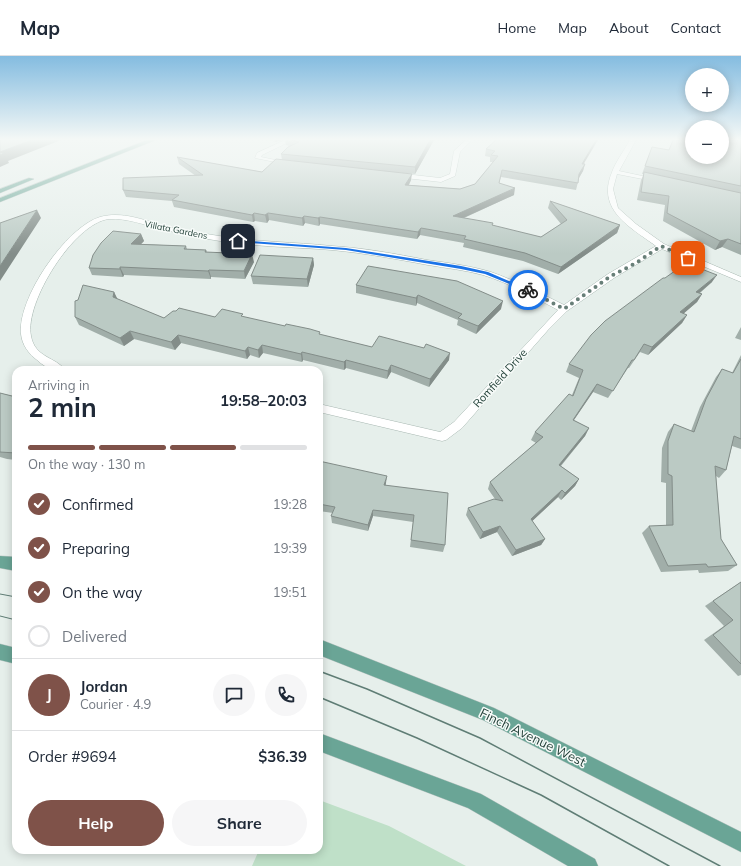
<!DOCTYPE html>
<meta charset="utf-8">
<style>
body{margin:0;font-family:Mulish,sans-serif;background:#f6f6f7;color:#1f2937;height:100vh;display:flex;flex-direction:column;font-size:15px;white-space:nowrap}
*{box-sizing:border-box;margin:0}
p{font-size:13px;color:#747a83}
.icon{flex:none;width:22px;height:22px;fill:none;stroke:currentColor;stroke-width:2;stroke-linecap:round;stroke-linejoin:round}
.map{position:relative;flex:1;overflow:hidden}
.sheet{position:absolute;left:12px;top:310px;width:311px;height:488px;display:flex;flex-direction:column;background:#fff;border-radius:12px;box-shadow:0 2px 10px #0003}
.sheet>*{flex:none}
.tools{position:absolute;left:685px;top:12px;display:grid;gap:8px}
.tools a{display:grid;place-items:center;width:44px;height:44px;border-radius:50%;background:#fff;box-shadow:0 2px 10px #0003;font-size:20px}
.pin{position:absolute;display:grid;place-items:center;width:34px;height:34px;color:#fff;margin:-17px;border-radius:8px;box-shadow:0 2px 6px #0006}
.courier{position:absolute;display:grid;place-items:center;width:40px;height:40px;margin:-20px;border:3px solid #1a73e8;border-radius:50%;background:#fff;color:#222;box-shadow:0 1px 5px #0007}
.overview em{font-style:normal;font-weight:700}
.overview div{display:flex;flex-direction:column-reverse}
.overview{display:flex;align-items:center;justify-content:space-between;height:68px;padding:0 16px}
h1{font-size:26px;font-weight:700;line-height:30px}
.bar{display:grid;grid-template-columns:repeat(4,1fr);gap:6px 4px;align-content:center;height:48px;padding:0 16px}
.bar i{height:5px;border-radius:3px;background:#e0e1e3}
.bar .current{background:#7f5249}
.bar p{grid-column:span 4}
.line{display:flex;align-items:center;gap:10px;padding:0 16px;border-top:1px solid #e0e1e3}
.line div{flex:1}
.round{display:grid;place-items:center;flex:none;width:42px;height:42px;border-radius:21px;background:#f6f6f7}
ol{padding:0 16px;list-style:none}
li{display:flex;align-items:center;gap:12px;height:44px}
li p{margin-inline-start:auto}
li .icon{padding:4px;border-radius:50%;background:#7f5249;color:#fff;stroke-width:4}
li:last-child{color:#747a83}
li i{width:22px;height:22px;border:2px solid #e0e1e3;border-radius:50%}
.cta{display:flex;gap:8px;margin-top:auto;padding:8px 16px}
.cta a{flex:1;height:46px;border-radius:24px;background:#7f5249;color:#fff;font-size:16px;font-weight:700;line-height:46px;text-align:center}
.cta a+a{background:#f6f6f7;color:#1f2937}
header{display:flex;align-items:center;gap:24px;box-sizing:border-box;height:56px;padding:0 20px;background:#fff;border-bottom:1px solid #e0e1e3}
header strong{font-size:19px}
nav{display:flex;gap:22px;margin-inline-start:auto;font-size:14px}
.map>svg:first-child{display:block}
</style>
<header>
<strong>Map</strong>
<nav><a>Home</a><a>Map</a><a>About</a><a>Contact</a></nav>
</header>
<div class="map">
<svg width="741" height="810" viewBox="0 0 741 810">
<rect width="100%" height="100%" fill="#e6efeb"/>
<path fill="#bfe0c8" d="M319,744L389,770L466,810H252L259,794H319Z"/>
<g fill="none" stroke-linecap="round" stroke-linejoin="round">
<defs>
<path id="minor" d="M285,84H293L262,99L261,101L290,107V109L255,102L257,97Z
M466,84H472L460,96L455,120L441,126L396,121L393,119L396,117L440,122L450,118L454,95Z
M630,84H636L619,115L661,124L658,126L617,118L613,133L618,152L636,168L664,188L741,221V226L662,193L614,222L567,255L548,274L462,372L446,384L442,385L319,356V348L440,376L454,366L558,254C534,241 509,227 483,219C465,214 446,212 428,209C396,203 364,197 332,194C295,191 257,191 220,185C200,182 181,178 161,173C145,169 127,162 109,163C74,167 24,247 31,280C35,302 56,301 65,314C52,314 47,313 37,304C29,298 22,289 21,278C17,243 66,171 100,161C122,155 144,164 164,170C182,174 200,177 219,180C256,186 294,186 332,190C364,192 396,198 427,204C449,207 471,210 491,216C516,225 540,237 564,249L608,218L656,190C630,171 596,154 612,116C616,105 624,95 630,84Z"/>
<path id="major" d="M147,84H156L0,146V142Z
M29,122L34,123L0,137V133Z
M0,500L16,501V515L0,512Z
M319,583L494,652L741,776V796L483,664L319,599Z
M0,588L16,592V608L0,604Z
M319,677L481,738L595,803L598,810H568L468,752L319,695Z"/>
</defs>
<use href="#minor" stroke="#a8b8b2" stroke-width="1"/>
<use href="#major" stroke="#c2cac8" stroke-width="1"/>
<use href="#minor" fill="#fff" fill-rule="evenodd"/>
<use href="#major" fill="#6aa596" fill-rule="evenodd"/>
<path stroke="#5f7d75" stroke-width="1" d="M0,538L16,541
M0,560L16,564"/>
<path stroke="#5f7d75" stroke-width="1.5" d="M319,615L367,633L480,682L720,810
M319,641L417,682L541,739L669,810"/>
</g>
<path fill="#a1aea9" d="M268,84H281L276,86Z
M285,84H434L415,118L404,117L411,124L409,129L460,133L475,128L493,106H490V101L485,100L486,93L585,108L583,115L579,122L576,134L501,121L499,127L514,139L464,162L492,170L541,181L561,168L548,152L550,145L620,169L617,177L558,218L523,205L463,191L464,187L420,179L417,183L320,168L319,170L305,167L303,170L269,164L267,167L255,165L253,166L174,151L172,145L126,141L123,134L196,120L179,108L177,101L262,116L282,104L281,98L290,90L286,89Z
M741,84V199L722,191L715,194L663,165L665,149L637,144L641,124L644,118H642L652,91L669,94Z
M141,178L144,185L141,188L186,190L187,193L206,194L207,196L254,206L245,223L211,221V223L124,219L123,221L92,219L89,212Z
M313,202L314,209L308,231L253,228L251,220Z
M665,222L712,226L700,237L702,238L697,246L683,258L687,259L682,267L648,299L640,296L629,312H628L608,342L593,336L574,364L589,372L585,380L561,410L579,423L575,430L561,444L558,441L532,465L545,483L541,489L512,500L497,476L480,483L466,459L468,452L495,443L488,433L490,426L536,387L531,384L535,376L572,339L579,322L566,316L569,308Z
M356,229L501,253L476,278L457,269L458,264L417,247L416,250L356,237Z
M114,236L117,243L164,262L176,255L215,261H244L372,291L449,304L429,331L391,316L387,323L346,312L344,314L303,304L302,306L263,297L259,302L250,299L247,303L181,287L175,294L134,283L124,290L79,269L75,261L78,244Z
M741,271V284L735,282Z
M741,299V393L732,390L726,414L719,422L716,420L721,483L737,509L728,515L699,517L698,514L661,516L642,477L649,470H666V427L661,426L662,392L668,376L674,368L691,375L700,351L716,321L722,313L732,317Z
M0,337L16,341V404L7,403L0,401Z
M319,393L322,394L323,401L322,406L386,427V429L445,489L443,496L410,491L413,466L373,460L368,475L332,467L331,460L333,457L319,455Z
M741,526V619L738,620L704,584L724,570L705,550Z"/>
<path fill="#838d89" d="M32,84H61L8,105L9,107L0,111V96Z
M276,84H281L276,86Z
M430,84H434L415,118V111Z
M596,84H598L580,114L582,108Z
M585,108L583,115L577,125L579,118Z
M412,118L411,124L405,136V129Z
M515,132L514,139L452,167L453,160Z
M37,154L41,162L0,225V210Z
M254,157L255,165L253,166L252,159Z
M268,157L269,164L267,167L265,159Z
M304,160L305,167L303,170L302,162Z
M320,161V168L319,170L318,162Z
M620,169L617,177L558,218L561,211Z
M421,172L420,179L417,183L418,176Z
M141,178L144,185L134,195L131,188Z
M728,183L722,191L715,194L720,185Z
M252,198L254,206L245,223L244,215Z
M313,202L314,209L308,231L307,223Z
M120,211L124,219L123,221L120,213Z
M209,214L211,221V223L208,215Z
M717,219L712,226L692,243L696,236Z
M114,236L118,244L113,241Z
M702,238L697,246L676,264L680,256Z
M418,239L417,247L416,250V242Z
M503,245L501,253L476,278L478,270Z
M687,259L682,267L648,299L652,291Z
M130,275L134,283L124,290L120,282Z
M178,279L181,287L175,294L171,286Z
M262,289L263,297L259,302L258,294Z
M248,291L250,299L247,303L245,295Z
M302,296L303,304L302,306L301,298Z
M450,297L449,304L429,331L430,323Z
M346,304V312L344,314V306Z
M391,309V316L387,323L388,315Z
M597,328L593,336L569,371L573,364Z
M589,372L585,380L555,416L559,409Z
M322,394L323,401L320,412L319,404Z
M387,420L386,427L383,436L384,429Z
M579,423L575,430L561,444L565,437Z
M562,434L558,441L527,470L531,463Z
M373,454V460L368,475V469Z
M500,470L497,476L480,483L483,476Z
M545,483L541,489L512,500L516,494Z"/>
<path fill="#bbcac4" stroke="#838d89" d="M0,84H32L0,96Z
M291,84H430L415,111L281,98L288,91L299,86Z
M496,84H596L582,108H585L579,118L578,127L502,114L499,127L515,132L453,160L493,167L492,169L541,181L567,164L550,145L620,169L561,211L525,197L464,183L466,180L421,172L418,176L320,161L318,162L304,160L302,162L268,157L265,159L254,157L252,159L172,144L179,139L123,134V122L203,119L177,101L262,116L276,103L412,118L405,129L460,133L475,128L498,100L491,99L495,95L486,93Z
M673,84H692V101H722V84H741V130L645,110L652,91L669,94Z
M0,96L4,97L0,99Z
M644,116L741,137V188L728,183L720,185L667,157L669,140L641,136Z
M37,154L0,210V167Z
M113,175L141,178L131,188L186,190L184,193L206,194L205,196L252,198L244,215L209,214L208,215L120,211V213L89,212L93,199L101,187Z
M260,199L313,202L307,223L251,220Z
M686,207L717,219L696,236L702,238L680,256L687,259L652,291L644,288L634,304H632L613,335L597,328L573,364L589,372L559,409L579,423L565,437L562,434L531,463L545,483L516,494L500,470L483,476L468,452L494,443L503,445L490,426L543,381L535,376L569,338L573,340L583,314L569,308L591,279L605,265L663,222H665Z
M368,210L457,225L503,245L478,270L458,262L462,258L418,239L416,242L356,229Z
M83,229L114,236L113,241L164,262L173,255H176L179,252L215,261L222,253L243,258L241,260L285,270L286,268L310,273L320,276L319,278L372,291L379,280L424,292L426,288L450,297L430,323L391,309L388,315L346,304L344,306L302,296L301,298L262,289L258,294L248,291L245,295L178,279L171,286L130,275L120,282L75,261V245L78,244Z
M741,303V383L734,380L726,414L715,410L721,483L737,509L708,511L706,508L668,510L649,470L673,469L672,420L668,418V385L674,368L694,376L706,343L722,313L733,317Z
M0,337L16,341V397L0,396Z
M319,393L322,394L319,404Z
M319,405L387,420L384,429L448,437L445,489L411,484L414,459L373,454L368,469L331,460L335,451L319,448Z
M741,526V608L713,579L733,564L713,545Z"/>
<linearGradient id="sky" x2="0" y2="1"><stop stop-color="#84bce0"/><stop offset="0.42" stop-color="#f4f8f6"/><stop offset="1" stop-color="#f4f8f6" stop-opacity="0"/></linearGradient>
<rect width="741" height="198" fill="url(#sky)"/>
<path fill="#1a73e8" d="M238,184L346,192L461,210L488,216L530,234L526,235L485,218L461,213L346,194L237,186Z"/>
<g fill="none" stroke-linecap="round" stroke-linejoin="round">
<path stroke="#687f78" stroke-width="4" stroke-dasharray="0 7.2" d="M528,234L564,253L611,220L636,207L661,190L688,202"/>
</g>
<g text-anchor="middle" stroke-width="3" stroke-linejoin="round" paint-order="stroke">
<g font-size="9" fill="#24423a" stroke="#f7fbf9">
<text transform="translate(176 174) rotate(11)" y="3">Villata Gardens</text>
</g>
<g font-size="11" fill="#24423a" stroke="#f7fbf9">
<text transform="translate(500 322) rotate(-48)" y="4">Romfield Drive</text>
</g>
<g font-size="13" fill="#24423a" stroke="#f7fbf9">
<text transform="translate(533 681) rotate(26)" y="5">Finch Avenue West</text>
</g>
</g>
</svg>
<div class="tools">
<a>+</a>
<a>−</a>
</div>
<div class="pin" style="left:688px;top:202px;background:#ea580c"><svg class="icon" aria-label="bag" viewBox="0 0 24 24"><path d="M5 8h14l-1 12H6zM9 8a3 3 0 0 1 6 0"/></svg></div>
<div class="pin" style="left:238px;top:185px;background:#1f2937"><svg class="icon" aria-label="home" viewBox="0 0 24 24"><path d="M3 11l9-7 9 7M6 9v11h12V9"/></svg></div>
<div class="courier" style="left:528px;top:234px"><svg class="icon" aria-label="bike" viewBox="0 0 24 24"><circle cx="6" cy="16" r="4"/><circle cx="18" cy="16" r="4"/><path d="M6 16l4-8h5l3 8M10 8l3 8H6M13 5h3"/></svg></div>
<section class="sheet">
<div class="overview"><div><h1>2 min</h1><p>Arriving in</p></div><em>19:58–20:03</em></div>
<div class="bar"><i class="current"></i><i class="current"></i><i class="current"></i><i></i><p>On the way · 130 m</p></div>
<ol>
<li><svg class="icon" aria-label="check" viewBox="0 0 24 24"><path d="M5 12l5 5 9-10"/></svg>Confirmed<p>19:28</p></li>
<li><svg class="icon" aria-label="check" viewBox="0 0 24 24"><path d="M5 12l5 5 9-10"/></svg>Preparing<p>19:39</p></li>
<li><svg class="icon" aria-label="check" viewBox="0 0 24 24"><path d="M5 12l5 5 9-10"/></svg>On the way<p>19:51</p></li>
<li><i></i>Delivered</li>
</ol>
<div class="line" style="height:72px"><b class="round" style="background:#7f5249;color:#fff">J</b><div><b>Jordan</b><p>Courier · 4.9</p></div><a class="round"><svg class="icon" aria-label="chat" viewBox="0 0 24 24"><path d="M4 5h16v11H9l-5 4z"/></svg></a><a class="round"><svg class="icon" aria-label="phone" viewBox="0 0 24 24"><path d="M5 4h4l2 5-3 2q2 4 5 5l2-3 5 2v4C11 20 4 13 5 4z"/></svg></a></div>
<div class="line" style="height:52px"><div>Order #9694</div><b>$36.39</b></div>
<div class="cta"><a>Help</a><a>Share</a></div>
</section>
</div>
